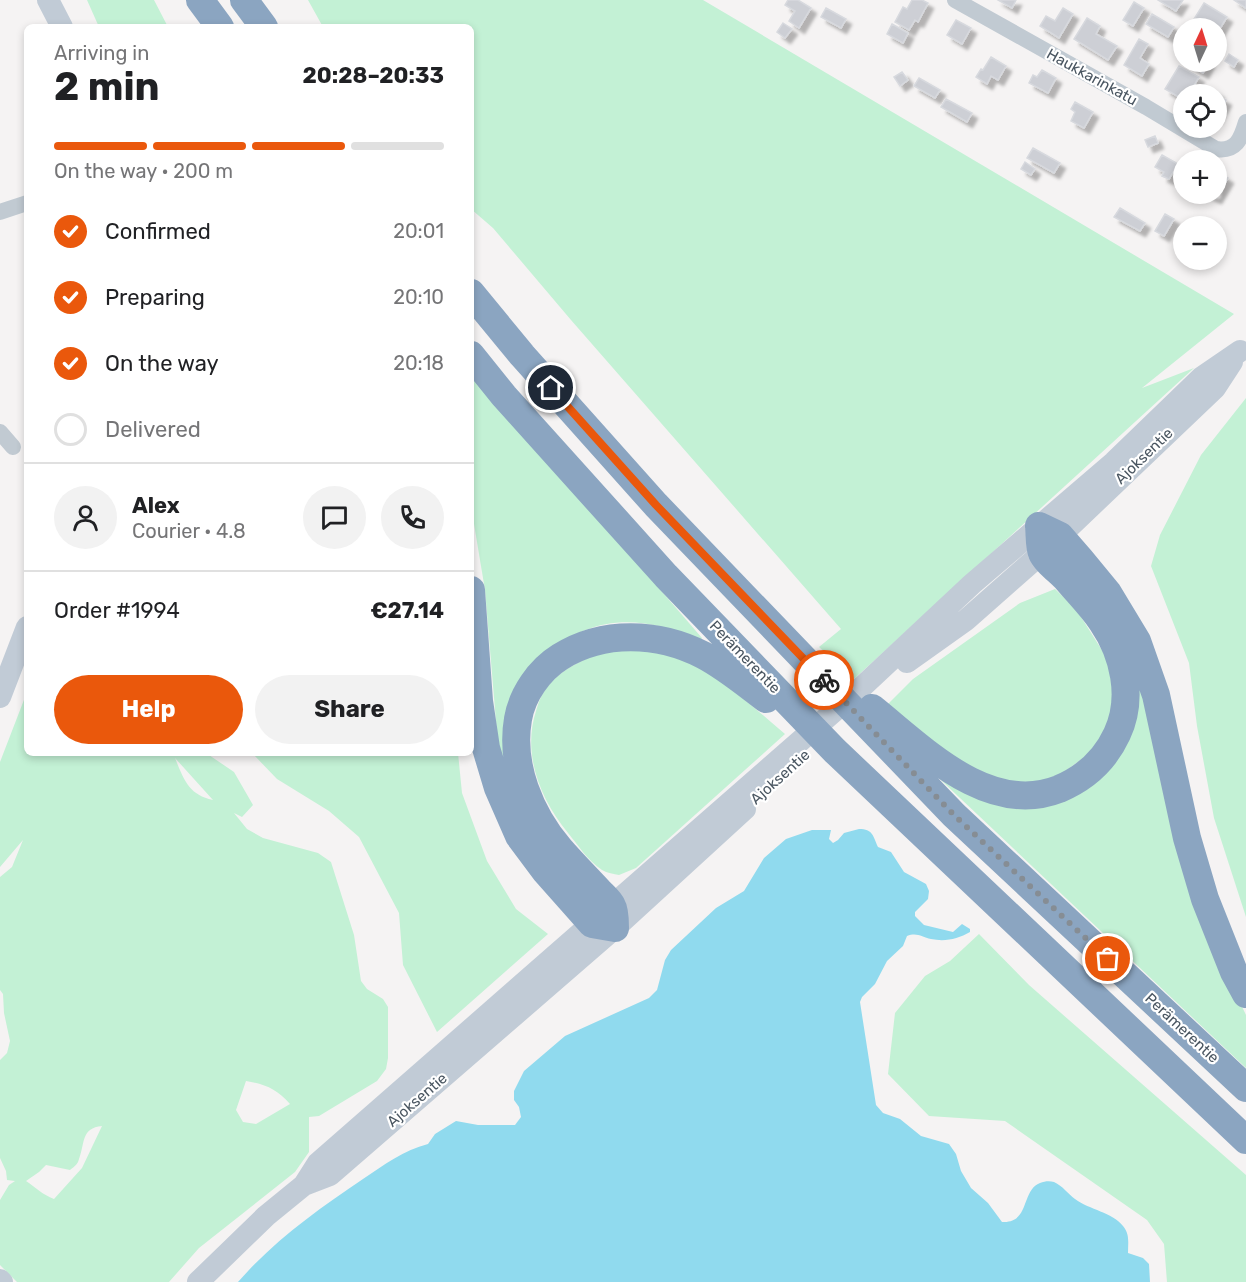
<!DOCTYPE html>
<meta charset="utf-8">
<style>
body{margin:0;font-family:Rubik,sans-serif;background:#f2f2f2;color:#202124;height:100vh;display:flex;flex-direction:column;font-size:22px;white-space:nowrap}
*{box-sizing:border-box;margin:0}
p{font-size:20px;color:#757577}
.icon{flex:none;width:33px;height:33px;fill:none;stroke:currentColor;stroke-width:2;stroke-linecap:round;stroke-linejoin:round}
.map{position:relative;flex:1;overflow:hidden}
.side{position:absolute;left:24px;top:24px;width:450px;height:732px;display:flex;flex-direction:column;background:#fff;border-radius:9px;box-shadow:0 3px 9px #0003}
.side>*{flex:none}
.needle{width:39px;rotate:4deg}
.fabs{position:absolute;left:1173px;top:18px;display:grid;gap:12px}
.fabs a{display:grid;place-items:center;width:54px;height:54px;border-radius:50%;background:#fff;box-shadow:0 3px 9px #0003;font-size:30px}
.pin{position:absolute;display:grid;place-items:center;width:51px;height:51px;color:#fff;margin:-26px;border:3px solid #fff;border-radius:50%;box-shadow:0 2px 6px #0007}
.courier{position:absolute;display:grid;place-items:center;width:60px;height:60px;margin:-30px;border:4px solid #ea580c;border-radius:50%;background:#fff;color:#222;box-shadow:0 2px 8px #0007}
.summary em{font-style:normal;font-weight:700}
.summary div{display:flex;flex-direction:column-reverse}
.summary{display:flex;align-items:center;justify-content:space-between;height:102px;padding:0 30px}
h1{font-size:39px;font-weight:700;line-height:45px}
.bar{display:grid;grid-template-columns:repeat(4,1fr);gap:9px 6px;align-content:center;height:72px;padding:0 30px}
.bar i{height:8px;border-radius:4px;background:#e0e0e0}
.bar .current{background:#ea580c}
.bar p{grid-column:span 4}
.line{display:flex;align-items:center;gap:15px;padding:0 30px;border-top:2px solid #e0e0e0}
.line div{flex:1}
.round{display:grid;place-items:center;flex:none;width:63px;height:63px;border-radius:32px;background:#f2f2f2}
ol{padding:0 30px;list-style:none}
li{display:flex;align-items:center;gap:18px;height:66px}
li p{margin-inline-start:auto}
li .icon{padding:6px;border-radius:50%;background:#ea580c;color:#fff;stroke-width:4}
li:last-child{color:#757577}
li i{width:33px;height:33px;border:3px solid #e0e0e0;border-radius:50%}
.button{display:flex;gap:12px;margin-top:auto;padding:12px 30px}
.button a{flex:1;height:69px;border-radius:36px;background:#ea580c;color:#fff;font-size:24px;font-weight:700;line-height:69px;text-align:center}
.button a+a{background:#f2f2f2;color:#202124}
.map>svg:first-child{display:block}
</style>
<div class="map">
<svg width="1246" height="1282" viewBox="0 0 1246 1282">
<defs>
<filter id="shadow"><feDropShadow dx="5.5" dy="5.5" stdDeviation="1.5" flood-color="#0004"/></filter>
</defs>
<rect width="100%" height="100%" fill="#f5f3f3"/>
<path fill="#c3f1d5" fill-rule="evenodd" d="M87,0H154L168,27H99Z
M308,0H703L1234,314L1142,388L1194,368L854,679L819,647L841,629L571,320L493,228L471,209V27H323Z
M471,371L702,638L700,641C642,614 593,614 543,656L513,786L498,745L485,590L471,506Z
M1246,398V917L1214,818L1197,726L1189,663L1151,566L1160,535L1201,455Z
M1055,589L1076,609L1105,655L1113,678L1114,705L1106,730L1093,751L1061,774L1037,783L1014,784L972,772L885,707L913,679L1020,603Z
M619,648C630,649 641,649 652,651C704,660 746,701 785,734L636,868L619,875C614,874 607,873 602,870C588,861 578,845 568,833C540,799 522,754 536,711C538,704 541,695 545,690C562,666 592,655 619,648Z
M1132,653L1215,951L1246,1015V1068L925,765L957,787L1091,782Z
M27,692V753H206L234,772L253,805L242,817L234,813L247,829L263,838L318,853L331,862L354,935L361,981L367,989L383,999L388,1007V1058L386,1069L377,1081L319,1116L309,1117V1152L295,1172L199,1248L169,1282H17L0,1265V1200L9,1185L15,1181L7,1180L6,1171L0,1158V1060L7,1053L10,1041L4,1013L3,994L0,990V877L12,867L23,840L0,867V762ZM175,758L213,800C189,795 184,780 175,758ZM246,1081C265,1084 277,1089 290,1104L256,1124L243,1122L236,1110ZM102,1126L82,1168L54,1199C43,1195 35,1187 26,1181L39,1172L46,1165L70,1170C74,1167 78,1164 79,1159C85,1143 81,1128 102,1126Z
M252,753H458L462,793L487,861L516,909L548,934L437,1032L403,965L399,913L359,837L329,811L277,779Z
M979,934L1029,985L1246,1175V1282H1167L1164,1244L1147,1220L1005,1121L929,1116L888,1074L895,1013L925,976L950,961Z"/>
<path fill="#90daee" d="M859,829C873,829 873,836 878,847L891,852L904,872L926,884L929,891L928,899L915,912V916L924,925L953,932L962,924L970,929V932C958,939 945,942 931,939C922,937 917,932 907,936L903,946L887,961L875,984L862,997L860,1002L876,1105L883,1113L900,1119L921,1136L949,1144L956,1154L961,1171L971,1188L988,1203L1002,1222C1030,1224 1021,1190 1040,1183C1045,1181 1050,1181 1054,1182C1063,1186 1068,1194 1075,1199C1090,1210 1112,1212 1123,1226C1130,1234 1128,1243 1128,1253L1143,1258L1149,1264L1150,1282H238C275,1240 317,1210 363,1179C384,1165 404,1150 428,1144L435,1134L456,1121L478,1125H515L521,1117L519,1107L514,1100V1091L524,1071L565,1036L649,998L657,990L665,960L671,950L716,908L744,891L764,858L786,839L812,830H831L829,839L833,843L838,840L844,833Z"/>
<path fill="#cdcfd5" stroke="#d7d9de" stroke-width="1.5" filter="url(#shadow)" d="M788,0H798L811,8L799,28L789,21L795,11L785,5Z
M912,0H922L928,3L918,22L915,20L909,30L895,22L903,7L907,9Z
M998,0H1016L1012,8Z
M1158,0H1183L1176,11Z
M1234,0H1246V8Z
M1134,2L1144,8L1133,26L1123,20Z
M1204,3L1227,17L1216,35V28H1192L1189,27Z
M826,8L846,19L841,28L821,17Z
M1063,8L1073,14L1059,38L1040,26L1046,16L1055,21Z
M1152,14L1174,27L1168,37L1146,24Z
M1087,18L1100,26L1096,34L1117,46L1108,60L1074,39Z
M956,20L971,28L962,44L947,35Z
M783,23L792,29L785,38L777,32Z
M892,24L908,33L903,43L887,34Z
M1139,39L1148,44L1140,58L1149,64L1142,76L1124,65Z
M1229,54L1238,60L1234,67L1225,61Z
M991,57L1006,66L998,80L991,76L987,84L976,77L981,69L983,70Z
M1188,62H1209L1203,73L1187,63Z
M1179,66L1199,77L1189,94H1184V100L1165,89Z
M1042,70L1056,78L1048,93L1029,83L1033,75L1037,77Z
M902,72L908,80L900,86L894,77Z
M919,78L940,90L935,98L914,86Z
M1203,87L1211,92L1212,89L1219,93L1218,96L1226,100L1217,117L1216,94H1199Z
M946,99L972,113L967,122L941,107Z
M1075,102L1093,112L1084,128L1071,121L1075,112L1071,109Z
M1155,136L1158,143L1148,147L1145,140Z
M1033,148L1060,163L1054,173L1027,158Z
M1162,155L1178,164L1169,179L1162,176L1164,172L1155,167Z
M1025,162L1035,169L1031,175L1021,169Z
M1216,171L1228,178L1216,198L1207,194H1216Z
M1120,208L1145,223L1140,231L1114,217Z
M1165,214L1174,219L1164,236L1155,231Z"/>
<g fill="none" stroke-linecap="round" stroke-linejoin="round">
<path stroke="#c1cad2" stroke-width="16" d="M955,0L1146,107L1216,149C1236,152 1241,139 1246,122
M0,212L27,203
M0,432L13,447"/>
<path stroke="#c1cbd6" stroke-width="22" d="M48,0L62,27
M907,662L966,620L1042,553L1215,388L1232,362
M0,697L27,627
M304,1185L330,1175L615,928L745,809
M0,1280L2,1282
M198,1282L266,1216L304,1185L318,1163L863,686L972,584L1114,462L1202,377L1240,351"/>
<path stroke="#8ba5c1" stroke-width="28" d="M200,0L220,27
M244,0L264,27
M471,293L522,355L656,505L954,815L1246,1088
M471,355L504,396L666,576L835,751L1246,1140
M1039,526L1060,536L1080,559L1108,593L1137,641L1156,695L1187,838L1205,899L1234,972L1246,994
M471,590L479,701L486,748L498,788L519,836L545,871L592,924L615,928C615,922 615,911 612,906C610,901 604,896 600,892C587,878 573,864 560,849C530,814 510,765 518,719C522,695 539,670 560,657C603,630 658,632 703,655C726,667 746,684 766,699
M872,708C922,748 988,817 1059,789C1085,778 1105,760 1117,734C1134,698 1124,654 1102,622C1092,607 1078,593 1067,580C1061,573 1045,561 1042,553C1039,547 1040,534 1039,526"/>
</g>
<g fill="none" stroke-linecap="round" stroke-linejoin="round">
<path stroke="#868d94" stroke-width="6" stroke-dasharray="0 10.8" d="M824,680L954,815L1108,959"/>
<path stroke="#ea580c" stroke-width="8" d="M551,388L656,505L824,680"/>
</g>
<g text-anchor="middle" stroke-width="4.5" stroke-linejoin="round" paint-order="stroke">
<g font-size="15" fill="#4a5661" stroke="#fff">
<text transform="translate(1092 77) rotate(29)" y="5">Haukkarinkatu</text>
<text transform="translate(1144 456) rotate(-44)" y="5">Ajoksentie</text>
<text transform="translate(745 657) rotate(46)" y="5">Perämerentie</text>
<text transform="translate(780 777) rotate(-42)" y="5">Ajoksentie</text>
<text transform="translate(1182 1028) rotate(43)" y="5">Perämerentie</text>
<text transform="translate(417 1100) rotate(-41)" y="5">Ajoksentie</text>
</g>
</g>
</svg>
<div class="fabs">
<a><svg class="needle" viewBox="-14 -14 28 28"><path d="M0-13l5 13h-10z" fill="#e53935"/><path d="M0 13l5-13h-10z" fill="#757577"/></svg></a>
<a><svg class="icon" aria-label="locate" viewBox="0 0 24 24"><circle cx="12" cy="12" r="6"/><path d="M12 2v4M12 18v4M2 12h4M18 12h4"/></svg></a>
<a>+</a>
<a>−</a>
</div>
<div class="pin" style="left:1108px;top:959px;background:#ea580c"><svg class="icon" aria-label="bag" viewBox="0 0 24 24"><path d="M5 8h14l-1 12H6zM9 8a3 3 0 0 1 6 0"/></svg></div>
<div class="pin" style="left:551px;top:388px;background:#1f2937"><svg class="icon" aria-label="home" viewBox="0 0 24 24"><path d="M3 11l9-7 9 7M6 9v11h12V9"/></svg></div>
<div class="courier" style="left:824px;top:680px"><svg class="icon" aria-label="bike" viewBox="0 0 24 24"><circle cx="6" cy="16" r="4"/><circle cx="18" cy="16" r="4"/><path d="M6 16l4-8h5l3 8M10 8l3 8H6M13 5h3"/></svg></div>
<section class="side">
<div class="summary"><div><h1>2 min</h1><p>Arriving in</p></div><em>20:28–20:33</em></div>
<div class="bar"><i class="current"></i><i class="current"></i><i class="current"></i><i></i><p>On the way · 200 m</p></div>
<ol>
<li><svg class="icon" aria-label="check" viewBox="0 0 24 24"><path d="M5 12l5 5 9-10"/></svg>Confirmed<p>20:01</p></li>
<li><svg class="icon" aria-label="check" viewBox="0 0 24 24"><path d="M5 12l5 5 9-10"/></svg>Preparing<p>20:10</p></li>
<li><svg class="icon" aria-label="check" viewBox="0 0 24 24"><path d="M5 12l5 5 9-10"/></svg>On the way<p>20:18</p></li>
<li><i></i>Delivered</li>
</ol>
<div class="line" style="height:108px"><a class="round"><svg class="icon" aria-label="person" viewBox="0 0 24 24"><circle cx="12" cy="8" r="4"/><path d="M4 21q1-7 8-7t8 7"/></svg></a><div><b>Alex</b><p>Courier · 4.8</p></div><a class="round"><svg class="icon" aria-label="chat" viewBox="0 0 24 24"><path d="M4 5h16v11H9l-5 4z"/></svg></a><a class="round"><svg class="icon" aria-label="phone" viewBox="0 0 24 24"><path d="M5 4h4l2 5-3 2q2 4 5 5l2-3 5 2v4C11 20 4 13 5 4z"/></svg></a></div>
<div class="line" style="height:78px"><div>Order #1994</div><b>€27.14</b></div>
<div class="button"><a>Help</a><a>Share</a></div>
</section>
</div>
